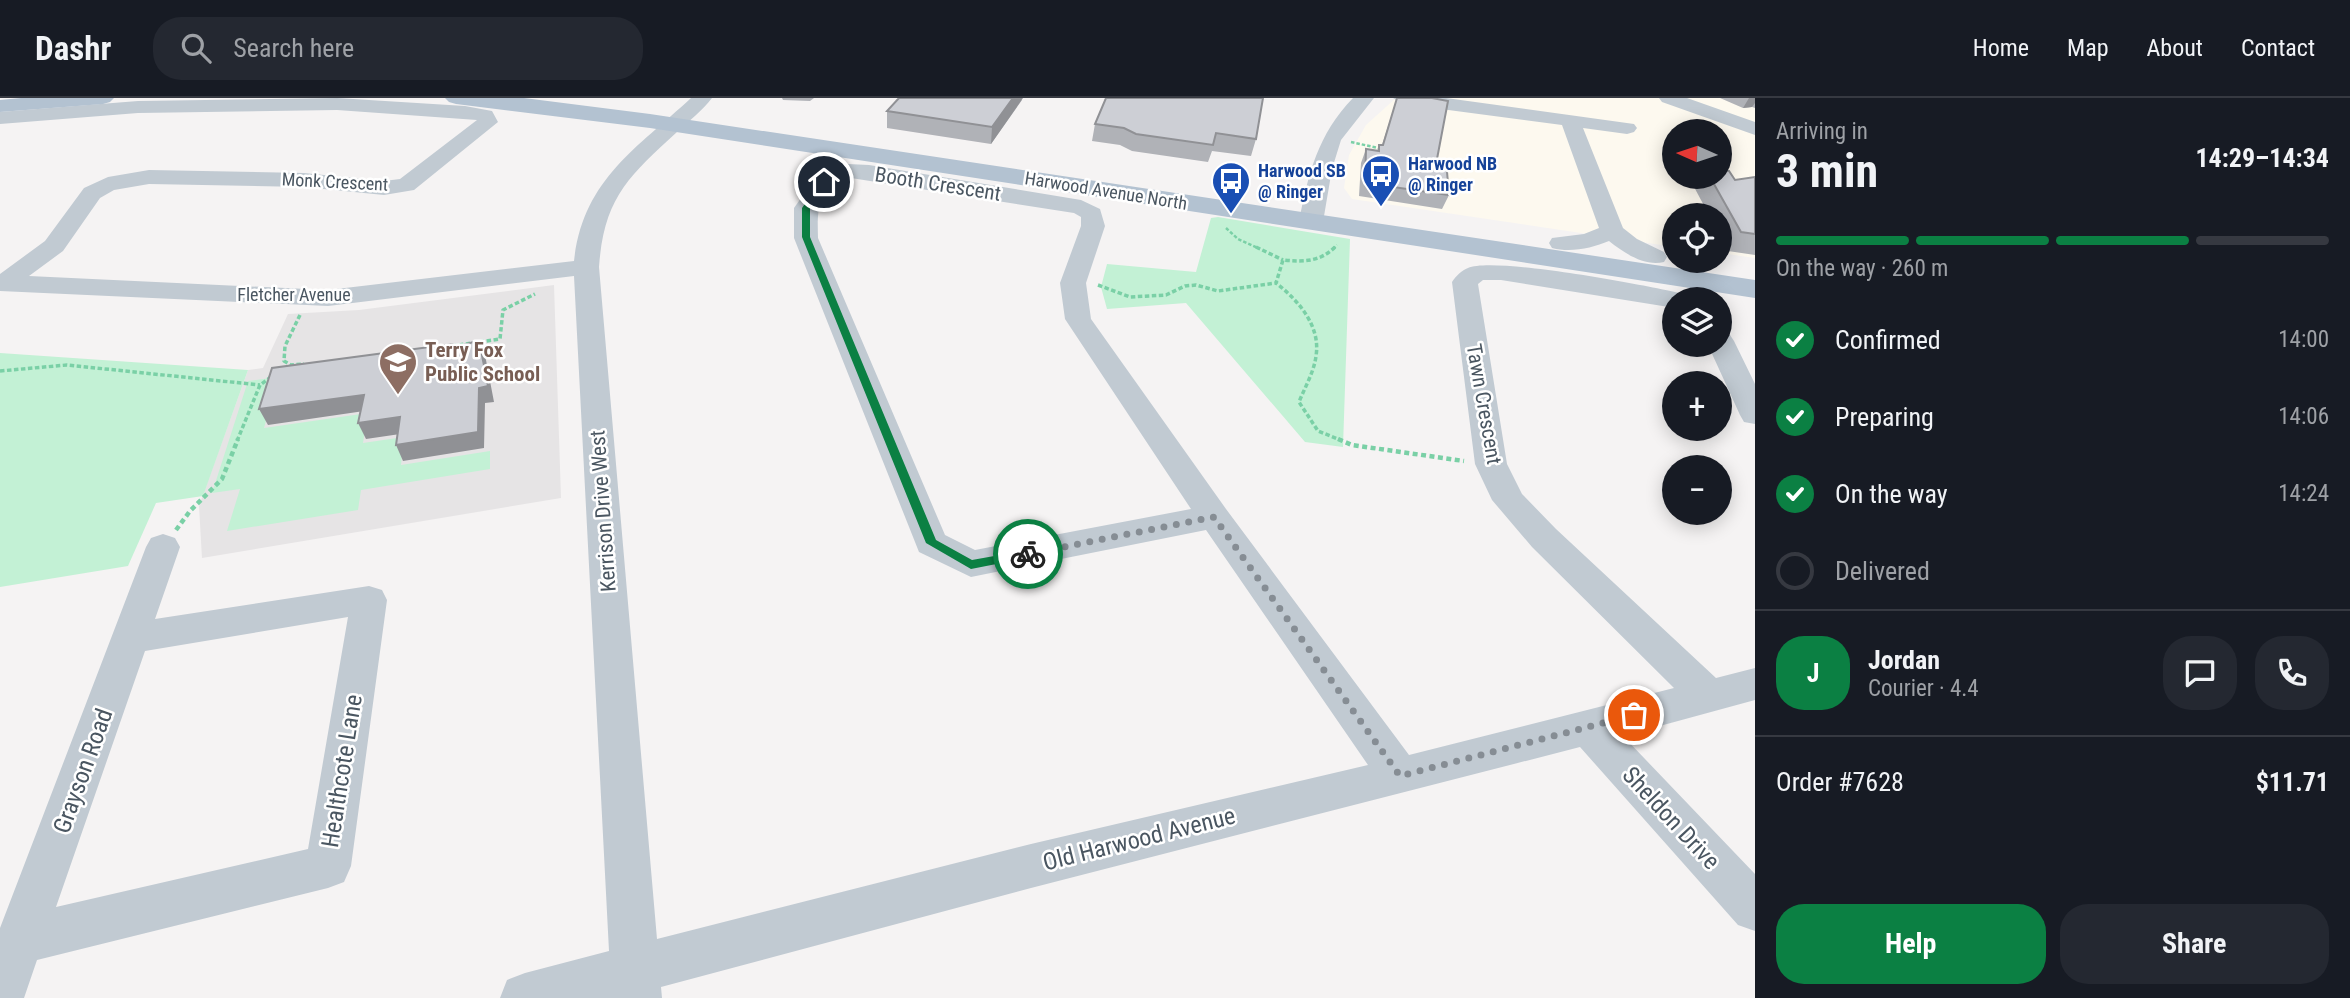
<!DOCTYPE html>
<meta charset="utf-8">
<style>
body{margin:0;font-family:"Roboto Condensed",sans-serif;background:#242831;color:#f1f3f6;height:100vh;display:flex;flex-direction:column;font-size:26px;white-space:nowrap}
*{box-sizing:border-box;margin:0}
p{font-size:23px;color:#9ea1a6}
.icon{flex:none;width:38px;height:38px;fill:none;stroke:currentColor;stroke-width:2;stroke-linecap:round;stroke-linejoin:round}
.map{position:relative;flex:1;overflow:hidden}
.side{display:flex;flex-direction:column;background:#171b24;width:595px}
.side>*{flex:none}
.needle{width:46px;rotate:273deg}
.fabs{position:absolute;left:1662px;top:21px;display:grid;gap:14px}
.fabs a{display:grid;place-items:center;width:70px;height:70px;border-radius:50%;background:#171b24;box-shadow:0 4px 18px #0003;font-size:35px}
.pin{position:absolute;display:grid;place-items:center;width:60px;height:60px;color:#fff;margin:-30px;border:4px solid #fff;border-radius:50%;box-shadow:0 2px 7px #0007}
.courier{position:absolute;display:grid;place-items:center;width:70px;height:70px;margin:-35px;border:5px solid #0b8043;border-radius:50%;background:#fff;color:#222;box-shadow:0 2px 9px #0007}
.overview em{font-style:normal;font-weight:700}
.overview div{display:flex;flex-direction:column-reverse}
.overview{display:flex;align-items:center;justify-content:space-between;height:119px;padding:0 21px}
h1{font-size:46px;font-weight:700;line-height:52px}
.bar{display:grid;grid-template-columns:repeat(4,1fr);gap:10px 7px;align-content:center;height:84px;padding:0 21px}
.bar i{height:9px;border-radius:5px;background:#363941}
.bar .selected{background:#0b8043}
.bar p{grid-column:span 4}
.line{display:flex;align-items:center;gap:18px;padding:0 21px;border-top:2px solid #363941}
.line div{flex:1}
.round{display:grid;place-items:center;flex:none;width:74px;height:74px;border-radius:28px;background:#242831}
ol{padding:0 21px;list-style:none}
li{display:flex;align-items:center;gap:21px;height:77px}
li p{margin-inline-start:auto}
li .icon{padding:7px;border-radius:50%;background:#0b8043;color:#fff;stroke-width:4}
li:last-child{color:#9ea1a6}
li i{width:38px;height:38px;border:4px solid #363941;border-radius:50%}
.button{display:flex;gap:14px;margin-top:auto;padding:14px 21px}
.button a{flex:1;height:80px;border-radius:28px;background:#0b8043;color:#fff;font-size:28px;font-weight:700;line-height:80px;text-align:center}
.button a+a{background:#242831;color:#f1f3f6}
header{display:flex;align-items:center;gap:42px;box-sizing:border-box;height:98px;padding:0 35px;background:#171b24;border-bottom:2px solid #363941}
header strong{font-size:33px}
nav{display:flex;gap:38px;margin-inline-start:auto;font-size:24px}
.search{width:490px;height:63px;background:#242831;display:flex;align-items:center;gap:18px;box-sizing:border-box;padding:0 24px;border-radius:28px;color:#9ea1a6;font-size:26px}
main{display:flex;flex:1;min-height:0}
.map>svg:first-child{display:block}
</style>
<header>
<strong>Dashr</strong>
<div class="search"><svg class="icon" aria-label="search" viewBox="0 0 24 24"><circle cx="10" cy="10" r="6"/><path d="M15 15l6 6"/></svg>Search here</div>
<nav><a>Home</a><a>Map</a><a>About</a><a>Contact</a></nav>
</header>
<main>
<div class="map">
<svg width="1755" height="900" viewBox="0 0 1755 900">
<rect width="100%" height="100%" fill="#f5f3f3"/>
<path fill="#fdf9ef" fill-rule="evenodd" d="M1396,0H1755V160L1720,155V117H1675V149L1352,101L1344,90L1349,57L1366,27ZM1675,33H1720V79H1675Z"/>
<path fill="#e6e4e5" d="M554,187L561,400L202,460L199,408L248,272L263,270L288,216L359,212Z"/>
<path fill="#c3f1d5" d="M1218,119L1350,141L1343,349L1305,344L1186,205L1107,211L1101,189L1107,166L1196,174L1211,120Z
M0,255L248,272L203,398L156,405L128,468L0,489Z
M278,279L264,330L368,315L363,345L404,339L401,367L490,353V371L361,392L358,412L227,433L240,391L212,395L248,283Z"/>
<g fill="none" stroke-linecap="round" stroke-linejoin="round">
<path stroke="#7ad0a6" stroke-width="2.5" stroke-dasharray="3.5 2" stroke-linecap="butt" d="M1351,44L1383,51
M1226,130L1238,141L1260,151
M1333,151L1337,147"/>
<path stroke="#7ad0a6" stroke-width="3.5" stroke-dasharray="4.5 2.5" stroke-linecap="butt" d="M1256,149L1283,162
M1335,149C1320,164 1303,164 1283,162L1276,185C1298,202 1321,228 1316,258C1314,274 1305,289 1299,304L1318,333L1343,343
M1098,187L1130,199L1166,197L1185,188L1196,187L1218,193L1276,185
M300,217L285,248L284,263L291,267L304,266
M452,248L500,241L503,212L535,196
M0,273L67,267L260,287
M237,343L260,287L271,279"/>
<path stroke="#7ad0a6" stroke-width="4.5" stroke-dasharray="5 3.5" stroke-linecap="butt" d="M1338,341L1352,347L1464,363
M176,432L190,413L222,381L238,341"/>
<path fill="#c1cad2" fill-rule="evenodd" d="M337,0L465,8L492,13L498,24L414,92L384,97L304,89L149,86L114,92L100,100L63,153L29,178L328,192L574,163C583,82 636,51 691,0H712C702,13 689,23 677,34C628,79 604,100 599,169L657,841L1031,746L1368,667L1206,432L971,479L919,454L794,140V110L816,79L848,66L869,67L1081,102L1100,111L1105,128L1086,185L1091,221L1226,411L1409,657L1674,590L1532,449L1492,402L1475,366L1452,184C1456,178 1462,172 1468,170C1494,158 1651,188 1684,196L1688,201H1675V210L1501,182H1483L1478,186L1507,366L1522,396L1556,431L1716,580L1755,570V602L1623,638L1755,776V833L1738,827L1580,649L1031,790L661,889L662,900H500L507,882L525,875L609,853L574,178L328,208L0,193V176L45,143L84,90L108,79L149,72L304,75L384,83L400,81L477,22L337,12L138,15L0,26V14L138,3ZM851,80L1074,115L1081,119V128L1060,185L1065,221L1191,411L975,452L945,437L818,140C817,106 818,95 851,80Z
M1353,0H1374L1341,42L1332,71L1323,124L1319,129H1303L1299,124C1308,76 1318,36 1353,0Z
M1393,0H1446L1634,26L1637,30L1634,34L1627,36L1583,30L1623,130L1637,141L1664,154L1667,159L1664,164C1645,169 1624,155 1609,143C1592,150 1571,155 1552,150L1549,145L1552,140L1584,136L1599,130L1562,27L1403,6Z
M1659,0H1687L1755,24V37L1662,4Z
M1720,235L1730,237L1734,243L1755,286V326L1744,324L1740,317L1708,247H1720Z
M163,436L175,440L180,449L155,521L369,488L382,492L387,502L351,768L344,784L328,790L37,862L24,900H0V830L146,449L151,440ZM348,519L308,751L56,809L145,553Z"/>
<path fill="#b3c2d1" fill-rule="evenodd" d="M21,0H114L110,4L103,6L0,14V2Z
M445,0H524L650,16L1755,182V200L650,30L456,6L449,4Z"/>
</g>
<path fill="#b0b2b7" d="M782,0H814L810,3L783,2Z
M1106,0L1256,41L1251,58L1212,53L1208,64L1132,53L1120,47L1092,43L1095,26Z
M1397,0L1437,61L1449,97L1442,111L1359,98L1361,65L1366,51L1377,53L1379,47H1382Z
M1720,0H1755V10L1752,9L1743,10Z
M1022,2L991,46L887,30V13Z
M1699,79H1720L1735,82L1755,79V157L1728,153L1720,138V117H1709L1693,87Z"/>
<path fill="#909195" d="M1013,0H1023L991,46L992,29Z
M1749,0H1755V5L1752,9L1743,10Z
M480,247L486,262L494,304L485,305L484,350L403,363L396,347Z
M364,297L371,312L268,327L259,311Z
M400,319L407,335L366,341L358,325Z"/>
<path fill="#cdcfd5" stroke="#909195" stroke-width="2" d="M899,0H1013L992,29L887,13Z
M1106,0H1263L1256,41L1216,35L1213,47L1136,36L1124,30L1095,26Z
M1397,0H1432L1448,3L1437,61L1446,62L1449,97L1365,85L1366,51L1379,53V47H1383Z
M1720,72L1729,73L1735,82L1755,79V136L1741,134L1710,79H1720Z
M473,244L480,247L488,288L479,290L478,334L396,347L400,319L358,325L364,297L259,311L272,270L452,246L458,249Z"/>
<path fill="#0b8043" d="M822,82L828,84L810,110V139L936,442L972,462L1028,452L1034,456L1032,459L971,471L926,445L802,139V110Z"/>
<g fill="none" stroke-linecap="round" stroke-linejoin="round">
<path stroke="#868d94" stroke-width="7" stroke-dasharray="0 12.6" d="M1028,456L1214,419L1400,678L1634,617"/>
</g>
<defs>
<symbol id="bus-pin" viewBox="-11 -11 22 30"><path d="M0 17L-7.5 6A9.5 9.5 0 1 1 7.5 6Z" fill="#1a4fb4" stroke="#fff"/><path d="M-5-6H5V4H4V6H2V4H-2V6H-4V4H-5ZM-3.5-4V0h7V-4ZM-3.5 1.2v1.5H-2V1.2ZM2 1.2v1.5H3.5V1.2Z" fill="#fff"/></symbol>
<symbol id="school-pin" viewBox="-11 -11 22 30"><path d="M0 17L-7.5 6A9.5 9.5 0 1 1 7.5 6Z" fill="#8d6e63" stroke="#fff"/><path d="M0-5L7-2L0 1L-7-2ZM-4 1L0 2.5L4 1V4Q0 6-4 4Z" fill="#fff"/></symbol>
</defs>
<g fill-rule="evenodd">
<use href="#bus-pin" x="1359" y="54" width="44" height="60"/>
<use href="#bus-pin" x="1209" y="61" width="44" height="60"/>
<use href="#school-pin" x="376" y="242" width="44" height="60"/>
</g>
<g text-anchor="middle" stroke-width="5" stroke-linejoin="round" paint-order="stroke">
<g font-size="18" font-weight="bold" fill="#164399" stroke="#fff" text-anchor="start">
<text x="1408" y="72">Harwood NB<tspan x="1408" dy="21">@ Ringer</tspan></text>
<text x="1258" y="79">Harwood SB<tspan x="1258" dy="21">@ Ringer</tspan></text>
</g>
<g font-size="18" fill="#4a5661" stroke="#fff">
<text transform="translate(335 84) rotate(3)" y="6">Monk Crescent</text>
<text transform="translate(1106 93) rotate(9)" y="6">Harwood Avenue North</text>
<text x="294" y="203">Fletcher Avenue</text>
</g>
<g font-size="21" fill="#4a5661" stroke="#fff">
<text transform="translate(938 86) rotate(9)" y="7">Booth Crescent</text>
<text transform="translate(1484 306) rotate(80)" y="7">Tawn Crescent</text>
<text transform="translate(603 413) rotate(-94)" y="7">Kerrison Drive West</text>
</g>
<g font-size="21" font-weight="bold" fill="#785e54" stroke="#fff" text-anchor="start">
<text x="425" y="259">Terry Fox<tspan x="425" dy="24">Public School</tspan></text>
</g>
<g font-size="24" fill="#4a5661" stroke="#fff">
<text transform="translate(83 673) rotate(-70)" y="8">Grayson Road</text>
<text transform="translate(342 673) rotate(-81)" y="8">Healthcote Lane</text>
<text transform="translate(1671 720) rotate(47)" y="8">Sheldon Drive</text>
<text transform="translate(1139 741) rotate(-14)" y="8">Old Harwood Avenue</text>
</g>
</g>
</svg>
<div class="fabs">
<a><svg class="needle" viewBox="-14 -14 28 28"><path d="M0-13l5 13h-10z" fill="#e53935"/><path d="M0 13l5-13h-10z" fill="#9ea1a6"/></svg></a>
<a><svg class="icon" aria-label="locate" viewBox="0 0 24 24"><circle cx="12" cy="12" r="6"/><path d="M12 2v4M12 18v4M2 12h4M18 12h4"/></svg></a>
<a><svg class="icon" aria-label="layers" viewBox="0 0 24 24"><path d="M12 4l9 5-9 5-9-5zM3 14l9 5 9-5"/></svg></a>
<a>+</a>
<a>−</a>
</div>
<div class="pin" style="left:1634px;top:617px;background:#ea580c"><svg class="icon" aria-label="bag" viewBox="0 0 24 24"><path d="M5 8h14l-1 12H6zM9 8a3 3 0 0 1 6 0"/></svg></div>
<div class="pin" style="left:824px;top:84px;background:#1f2937"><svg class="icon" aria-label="home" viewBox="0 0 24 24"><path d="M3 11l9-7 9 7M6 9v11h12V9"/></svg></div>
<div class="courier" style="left:1028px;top:456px"><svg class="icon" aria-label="bike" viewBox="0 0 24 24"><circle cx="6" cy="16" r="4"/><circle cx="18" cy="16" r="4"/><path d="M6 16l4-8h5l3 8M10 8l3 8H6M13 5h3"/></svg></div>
</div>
<section class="side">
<div class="overview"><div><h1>3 min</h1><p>Arriving in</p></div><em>14:29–14:34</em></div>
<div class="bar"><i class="selected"></i><i class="selected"></i><i class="selected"></i><i></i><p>On the way · 260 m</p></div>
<ol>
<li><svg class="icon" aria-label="check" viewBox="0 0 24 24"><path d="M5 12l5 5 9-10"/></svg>Confirmed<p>14:00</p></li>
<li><svg class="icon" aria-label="check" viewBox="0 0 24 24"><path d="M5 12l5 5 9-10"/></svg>Preparing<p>14:06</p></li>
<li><svg class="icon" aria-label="check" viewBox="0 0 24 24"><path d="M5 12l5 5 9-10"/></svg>On the way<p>14:24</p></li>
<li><i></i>Delivered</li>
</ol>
<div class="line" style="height:126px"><b class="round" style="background:#0b8043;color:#fff">J</b><div><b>Jordan</b><p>Courier · 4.4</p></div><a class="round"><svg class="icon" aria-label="chat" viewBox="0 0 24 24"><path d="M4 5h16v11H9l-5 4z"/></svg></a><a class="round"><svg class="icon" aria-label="phone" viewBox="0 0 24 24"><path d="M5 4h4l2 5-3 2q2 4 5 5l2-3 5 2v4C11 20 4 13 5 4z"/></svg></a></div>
<div class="line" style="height:91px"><div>Order #7628</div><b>$11.71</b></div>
<div class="button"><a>Help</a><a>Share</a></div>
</section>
</main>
